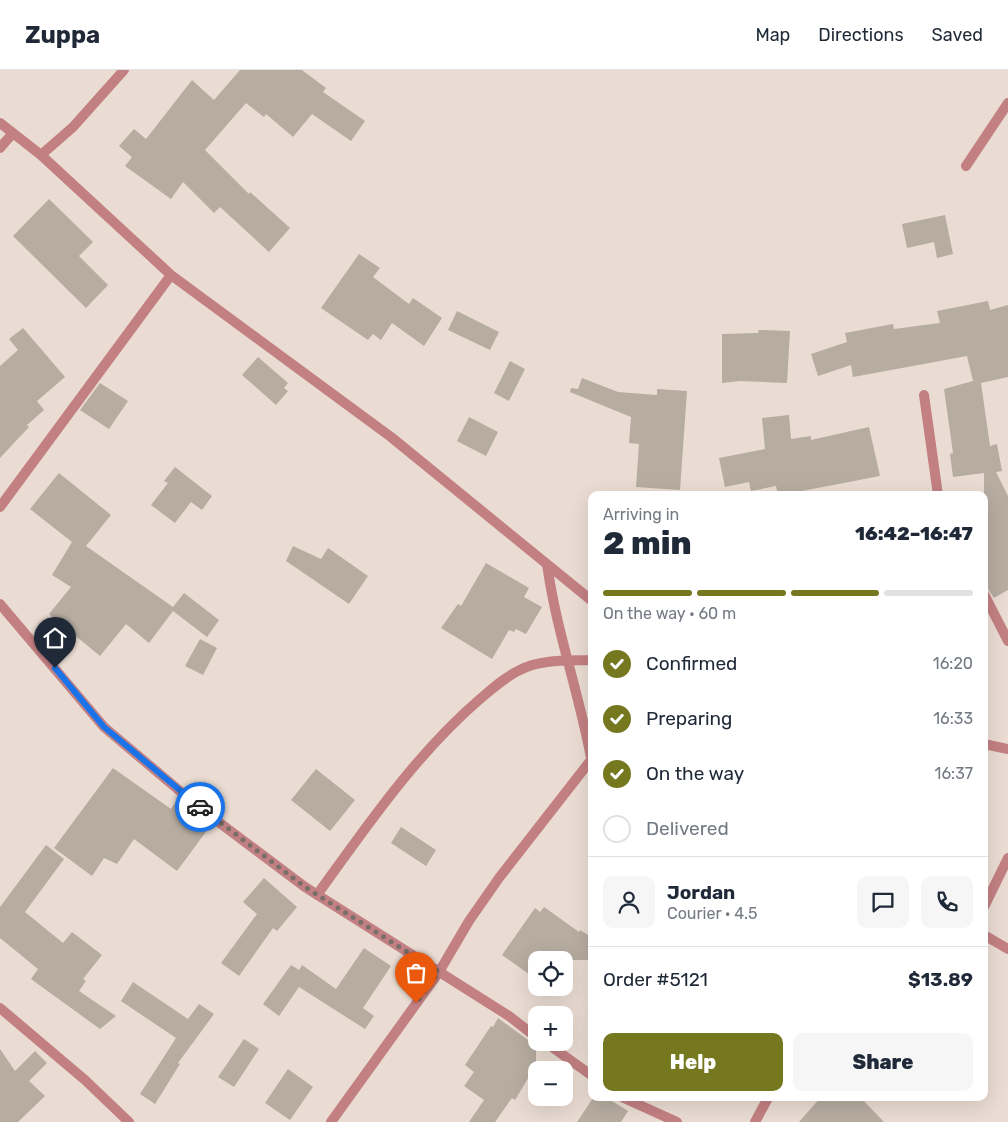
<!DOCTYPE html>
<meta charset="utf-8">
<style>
body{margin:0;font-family:Rubik,sans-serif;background:#f6f6f7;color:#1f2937;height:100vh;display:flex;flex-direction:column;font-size:19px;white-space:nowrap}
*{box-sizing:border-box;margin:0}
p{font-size:16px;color:#747a83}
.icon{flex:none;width:28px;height:28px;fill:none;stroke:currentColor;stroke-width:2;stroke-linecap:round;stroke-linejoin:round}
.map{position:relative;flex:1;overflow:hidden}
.side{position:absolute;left:588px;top:421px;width:400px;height:610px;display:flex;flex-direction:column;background:#fff;border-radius:10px;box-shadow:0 5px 20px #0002}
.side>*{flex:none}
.controls{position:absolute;left:528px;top:881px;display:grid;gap:10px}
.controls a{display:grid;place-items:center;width:45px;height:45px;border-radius:10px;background:#fff;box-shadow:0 5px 20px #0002;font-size:25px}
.pin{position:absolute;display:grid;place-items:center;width:42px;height:42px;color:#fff;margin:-51px -21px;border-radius:50% 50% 50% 0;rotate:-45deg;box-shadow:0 0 5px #0007}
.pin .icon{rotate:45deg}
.courier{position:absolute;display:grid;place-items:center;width:50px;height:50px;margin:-25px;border:4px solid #1a73e8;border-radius:50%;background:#fff;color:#222;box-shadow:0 1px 6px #0007}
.head em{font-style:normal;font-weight:800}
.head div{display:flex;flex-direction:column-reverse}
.head{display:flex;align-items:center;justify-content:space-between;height:85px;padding:0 15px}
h1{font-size:32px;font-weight:800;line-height:38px}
.bar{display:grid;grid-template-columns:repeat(4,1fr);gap:8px 5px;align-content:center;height:60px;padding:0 15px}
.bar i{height:6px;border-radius:4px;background:#e0e1e3}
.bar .current{background:#75781f}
.bar p{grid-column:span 4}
.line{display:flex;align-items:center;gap:12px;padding:0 15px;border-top:1px solid #e0e1e3}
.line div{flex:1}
.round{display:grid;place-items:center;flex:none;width:52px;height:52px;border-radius:10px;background:#f6f6f7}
ol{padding:0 15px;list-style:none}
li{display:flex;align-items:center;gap:15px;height:55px}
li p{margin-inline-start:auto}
li .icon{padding:5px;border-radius:50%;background:#75781f;color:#fff;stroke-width:4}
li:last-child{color:#747a83}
li i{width:28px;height:28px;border:2px solid #e0e1e3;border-radius:50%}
.button{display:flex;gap:10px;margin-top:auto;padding:10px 15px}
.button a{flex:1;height:58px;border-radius:10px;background:#75781f;color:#fff;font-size:20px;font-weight:800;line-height:58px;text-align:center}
.button a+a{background:#f6f6f7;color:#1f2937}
header{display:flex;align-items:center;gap:30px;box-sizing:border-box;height:70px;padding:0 25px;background:#fff;border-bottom:1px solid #e0e1e3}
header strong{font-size:24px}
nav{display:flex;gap:28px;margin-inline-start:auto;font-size:18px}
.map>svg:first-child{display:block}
</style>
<header>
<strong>Zuppa</strong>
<nav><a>Map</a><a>Directions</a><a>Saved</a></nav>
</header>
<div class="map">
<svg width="1008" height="1052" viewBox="0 0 1008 1052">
<rect width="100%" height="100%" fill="#eadcd2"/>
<path fill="#b6aca0" d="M240,0H302L326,18L323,22L365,51L351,71L312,44L293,67L266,44L264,47L246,33L205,80L249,124L250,122L290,158L269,182L220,137L214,143L183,112L171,129L125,96L132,87L119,76L134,59L146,69L192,10L214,30Z
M49,129L93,172L79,186L108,215L86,238L13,166Z
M945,145L953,184L937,188L934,172L907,178L902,154Z
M359,184L380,198L373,207L409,234L413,228L442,248L424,276L392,253L381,270L373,264L368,270L321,238Z
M988,231L990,240L1008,235V307L981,313L990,376L997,374L1002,401L996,402L1008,426V520L994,528L988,519L984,517V403L953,407L950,384L953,383L944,319L973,311L967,286L853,307L851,295L818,306L811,284L847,272L845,263L893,254L894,259L940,253L937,241Z
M457,241L499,262L490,280L448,260Z
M23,258L65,307L37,331L44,340L27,355L29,357L0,388V296L18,280L9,269Z
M759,260L790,261L787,313L740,311L722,313V264L758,263Z
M258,287L288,313L284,318L288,321L276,335L242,305Z
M510,291L525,299L509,331L494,323Z
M582,308L618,322L657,325V319L687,321L680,420L636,417L639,374L629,373L631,347L570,322L571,318L578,319Z
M100,313L128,331L109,359L80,340Z
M789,345L791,369L811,366V370L869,357L880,406L781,425H778L776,416L751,421L749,412L725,417L719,388L765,379L762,348Z
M469,347L498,362L486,386L457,371Z
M175,397L212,426L202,440L191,432L175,453L151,435L168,413L164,411Z
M59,403L111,445L86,476L173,537L184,523L219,550L207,567L173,541L149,573L126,554L100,586L49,544L71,517L52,505L72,472L30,439Z
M293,476L321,489L328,478L368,506L349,534L286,491Z
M486,493L529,518L524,527L542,537L526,564L516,559L514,562L509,560L492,589L441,558L458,534L461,536Z
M200,569L217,578L203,605L185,596Z
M113,698L171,739L178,729L211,755L177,801L134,769L117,794L104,788L92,806L54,778Z
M316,699L355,730L330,761L291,730Z
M401,757L436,780L426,796L391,773Z
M46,775L64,789L25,842L63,873L72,862L102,885L83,909L86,911L79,921L116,946L100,959L31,909L38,899L0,868V837Z
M264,808L297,837L277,861L273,858L239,906L221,893L257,844L243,832Z
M544,837L579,862L580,860L591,867V890H536V909L502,885L535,838L540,842Z
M364,878L391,896L363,938L374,946L365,959L299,917L279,946L263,934L291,895L299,900L302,895L336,919Z
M133,912L188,949L199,934L214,944L178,993L180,994L155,1034L140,1024L176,968L121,931Z
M498,948L536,976V995L515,1030L512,1028L495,1052H469L484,1030L464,1016L474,1002L465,995L491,956L493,957Z
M244,969L259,979L234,1017L218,1007Z
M0,979L15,1001L35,981L47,993L29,1011L45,1026L18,1052H0Z
M288,999L313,1017L290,1050L265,1033Z
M593,1028H607L628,1041L621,1052H577Z
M820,1028H861L884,1052H799Z"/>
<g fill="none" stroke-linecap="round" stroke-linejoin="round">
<path stroke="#c38083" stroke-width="10" d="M0,53L41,85L171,205L391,367L591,530
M0,78L13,63
M41,85L73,57L124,0
M966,96L1008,33
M924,325L938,425
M0,437L171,205
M547,494C556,560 579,623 591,688
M984,524L1008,571
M0,534L104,657L200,738L305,817L509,946L536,967
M984,674L1008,679
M317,825C366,757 416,684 480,629C493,618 505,607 520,600C540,589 569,591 591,590
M984,837L1008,788
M984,865L1008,879
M0,938L85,1010L129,1052
M545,972L591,1005
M624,1028L677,1052
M331,1052L439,902L469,851L499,808L591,690
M755,1052L768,1028"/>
</g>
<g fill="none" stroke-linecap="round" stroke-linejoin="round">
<path stroke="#786f69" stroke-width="5" stroke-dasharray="0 9" d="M200,737L305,817L439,902L416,933"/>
<path stroke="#1a73e8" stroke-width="6" d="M55,598L104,657L200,737"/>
</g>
</svg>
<div class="controls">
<a><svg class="icon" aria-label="locate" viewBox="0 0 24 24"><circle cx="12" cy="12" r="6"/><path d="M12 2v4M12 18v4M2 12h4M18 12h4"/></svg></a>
<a>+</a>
<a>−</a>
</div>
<div class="pin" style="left:416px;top:933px;background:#ea580c"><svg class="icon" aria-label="bag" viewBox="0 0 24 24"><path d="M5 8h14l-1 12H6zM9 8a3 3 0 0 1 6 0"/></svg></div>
<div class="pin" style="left:55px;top:598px;background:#1f2937"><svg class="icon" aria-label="home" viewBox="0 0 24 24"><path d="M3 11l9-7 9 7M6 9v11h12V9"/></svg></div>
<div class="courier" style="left:200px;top:737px"><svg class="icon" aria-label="car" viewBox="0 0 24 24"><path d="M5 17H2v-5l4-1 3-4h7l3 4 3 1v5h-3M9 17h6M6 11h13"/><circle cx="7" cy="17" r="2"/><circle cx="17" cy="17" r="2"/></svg></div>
<section class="side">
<div class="head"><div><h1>2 min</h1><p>Arriving in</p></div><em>16:42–16:47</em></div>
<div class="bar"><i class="current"></i><i class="current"></i><i class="current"></i><i></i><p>On the way · 60 m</p></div>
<ol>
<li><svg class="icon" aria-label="check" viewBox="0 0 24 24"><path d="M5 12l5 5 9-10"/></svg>Confirmed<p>16:20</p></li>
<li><svg class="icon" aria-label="check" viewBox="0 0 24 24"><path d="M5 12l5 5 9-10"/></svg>Preparing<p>16:33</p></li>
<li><svg class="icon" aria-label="check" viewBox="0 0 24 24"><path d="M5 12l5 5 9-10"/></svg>On the way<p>16:37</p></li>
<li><i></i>Delivered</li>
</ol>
<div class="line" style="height:90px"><a class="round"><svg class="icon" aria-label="person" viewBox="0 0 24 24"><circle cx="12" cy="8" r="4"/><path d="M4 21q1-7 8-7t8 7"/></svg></a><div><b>Jordan</b><p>Courier · 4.5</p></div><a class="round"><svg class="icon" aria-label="chat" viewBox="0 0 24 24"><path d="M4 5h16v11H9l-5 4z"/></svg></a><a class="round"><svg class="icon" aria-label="phone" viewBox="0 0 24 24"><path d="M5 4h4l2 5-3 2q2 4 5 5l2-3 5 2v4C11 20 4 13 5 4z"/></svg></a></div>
<div class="line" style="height:65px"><div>Order #5121</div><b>$13.89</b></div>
<div class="button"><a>Help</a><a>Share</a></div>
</section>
</div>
